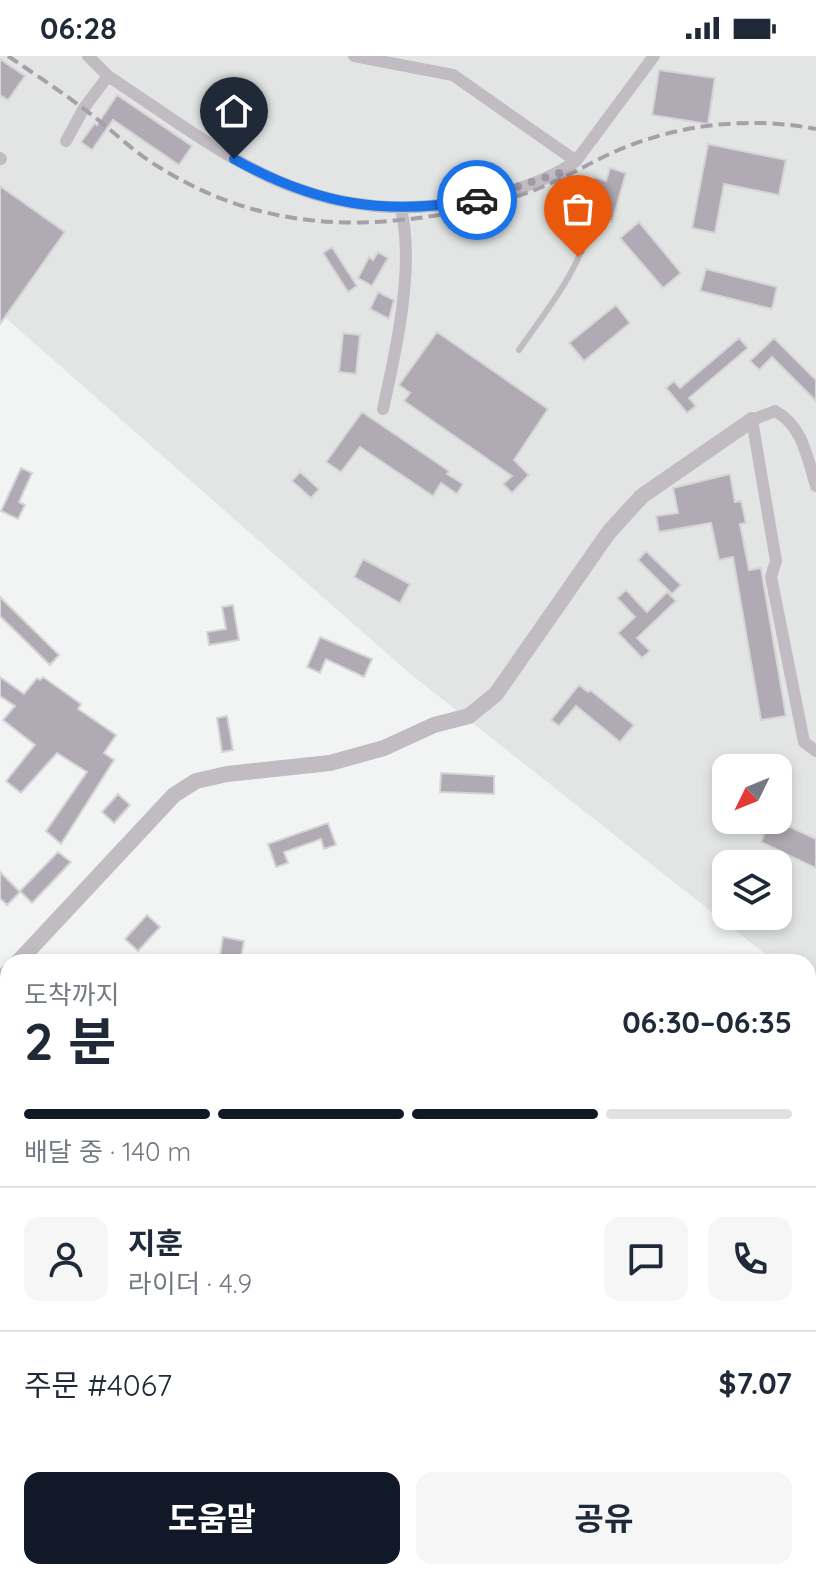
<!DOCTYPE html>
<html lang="ko">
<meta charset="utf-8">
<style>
body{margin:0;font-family:Quicksand,"Noto Sans KR",sans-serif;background:#f6f6f7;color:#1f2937;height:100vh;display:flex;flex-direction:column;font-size:30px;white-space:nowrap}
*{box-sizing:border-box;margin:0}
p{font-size:26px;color:#747a83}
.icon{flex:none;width:44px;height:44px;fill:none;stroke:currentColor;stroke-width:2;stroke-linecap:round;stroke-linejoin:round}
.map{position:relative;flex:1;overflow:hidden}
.side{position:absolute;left:0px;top:898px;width:816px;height:626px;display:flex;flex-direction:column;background:#fff;border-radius:24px 24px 0 0;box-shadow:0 4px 12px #0003}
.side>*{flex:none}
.needle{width:52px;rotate:227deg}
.tools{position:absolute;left:712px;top:698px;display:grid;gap:16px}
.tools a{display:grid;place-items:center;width:80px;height:80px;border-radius:16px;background:#fff;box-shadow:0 4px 12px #0003;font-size:40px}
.pin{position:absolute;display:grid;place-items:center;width:68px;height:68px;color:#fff;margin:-82px -34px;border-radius:50% 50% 50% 0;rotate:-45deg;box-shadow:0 0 8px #0007}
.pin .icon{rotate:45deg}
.courier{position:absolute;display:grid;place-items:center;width:80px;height:80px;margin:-40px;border:6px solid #1a73e8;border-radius:50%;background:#fff;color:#222;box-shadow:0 2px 10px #0007}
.headline em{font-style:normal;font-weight:700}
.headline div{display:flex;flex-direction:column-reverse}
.headline{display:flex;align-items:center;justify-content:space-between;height:136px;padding:0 24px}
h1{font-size:52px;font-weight:700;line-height:60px}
.bar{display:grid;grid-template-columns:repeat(4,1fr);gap:12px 8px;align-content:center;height:96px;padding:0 24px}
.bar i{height:10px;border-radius:6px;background:#e0e1e3}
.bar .active{background:#111827}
.bar p{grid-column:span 4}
.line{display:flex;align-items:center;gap:20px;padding:0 24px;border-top:2px solid #e0e1e3}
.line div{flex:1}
.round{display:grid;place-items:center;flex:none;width:84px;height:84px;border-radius:16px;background:#f6f6f7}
.button{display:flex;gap:16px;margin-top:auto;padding:16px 24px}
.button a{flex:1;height:92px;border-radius:16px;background:#111827;color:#fff;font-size:32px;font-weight:700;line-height:92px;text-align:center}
.button a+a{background:#f6f6f7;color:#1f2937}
.status{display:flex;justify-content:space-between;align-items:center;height:56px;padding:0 40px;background:#fff;direction:ltr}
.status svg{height:22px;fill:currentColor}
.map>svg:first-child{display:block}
</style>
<div class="status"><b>06:28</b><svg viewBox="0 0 49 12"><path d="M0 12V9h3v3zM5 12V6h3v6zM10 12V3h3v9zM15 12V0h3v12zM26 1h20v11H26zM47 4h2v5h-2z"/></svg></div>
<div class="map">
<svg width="816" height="1523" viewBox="0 0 816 1523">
<rect width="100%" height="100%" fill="#f1f4f2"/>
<path fill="#e3e5e4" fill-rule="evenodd" d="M0,0H816V939L808,932V906H775L408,616L0,257ZM726,712H778V764H726ZM726,808H778V860H726Z"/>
<path fill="#afaab4" stroke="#d4d5d4" stroke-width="2" d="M0,3L25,20L8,44L0,39Z
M659,14L715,22L708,68L652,59Z
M117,39L192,90L179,109L113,64L92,94L81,86L95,67L97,69Z
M708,88L786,104L779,139L724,128L715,177L692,172Z
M610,112L626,117L612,166L592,157L600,136L590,133L594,121L606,125Z
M0,130L65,176L0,268Z
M639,166L681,217L663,232L620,182Z
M332,191L357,230L348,236L323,197Z
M378,196L388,202L372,230L358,222L369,201L373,204Z
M706,213L777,231L772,253L700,235Z
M378,236L394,244L389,263L370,253Z
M616,249L630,267L584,305L569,287Z
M437,276L548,353L514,404L529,419L512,437L503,428L512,420L404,345L410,337L399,329Z
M343,277L360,279L356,318L339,316Z
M739,282L748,292L689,342L696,350L687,357L666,332L674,325L680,332Z
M774,282L816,324V345L772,301L759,314L750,305Z
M362,356L449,415L447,418L463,428L457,438L441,427L433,440L360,391L341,416L326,406Z
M21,412L32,417L19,446L25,449L18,463L1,455Z
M300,416L319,433L311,442L292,425Z
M730,418L735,446L741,445L746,467L740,468L749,514L761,512L786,660L761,664L733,501L719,504L711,467L659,476L656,460L678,457L673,432Z
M646,495L681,529L672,538L638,504Z
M363,503L410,528L400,547L354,521Z
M626,534L647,556L667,536L676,545L637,582L650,595L642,602L618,577L635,561L617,542Z
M0,541L59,599L50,609L0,560Z
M233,549L239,584L209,589L207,576L226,573L222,551Z
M320,581L372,603L364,621L326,603L320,617L307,611Z
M0,621L24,638L37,622L40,624L43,621L81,648L78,653L116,679L104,697L114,704L61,788L46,775L87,716L57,697L21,737L6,725L35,689L3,664L15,650L0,640Z
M579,629L588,636L590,634L634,669L620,686L576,650L559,670L551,664Z
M227,660L233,694L222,696L217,662Z
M441,717L494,720V738L440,736Z
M118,738L130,749L114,767L102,756Z
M730,764H775L816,783V812L761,786L764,779Z
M328,767L336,789L324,793L321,783L284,796L288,807L276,811L268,788Z
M58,796L71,806L32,847L20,835Z
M0,816L20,836L7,849L0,842Z
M147,859L160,871L138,895L125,883Z
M223,881L244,885L240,906H219Z"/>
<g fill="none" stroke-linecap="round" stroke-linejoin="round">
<defs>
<path id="primary" d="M0,1450L8,1457
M72,1516L79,1523"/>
</defs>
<use href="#primary" stroke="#b4b0b7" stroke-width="24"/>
<path stroke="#c0bcc2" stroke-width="6" d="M519,294C539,264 596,196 586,158C581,143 568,130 559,117"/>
<path stroke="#c0bcc2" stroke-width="12" d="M88,0L108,20C232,102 310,173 469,145C506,138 545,127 576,105L654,0
M354,0L453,19L576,105
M66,85L84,52L108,20
M0,102L1,103
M383,353C396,295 415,210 401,153
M816,430C807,401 803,370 775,355L752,364L776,505L771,521L804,686L816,695"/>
<path stroke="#c0bcc2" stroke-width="16" d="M18,906L174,739L196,725L227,718L330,707L384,692L434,669L469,660L496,638L609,476L642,440L752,364
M0,925L8,916"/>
<use href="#primary" stroke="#fff" stroke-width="20"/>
<path stroke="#a6a0a9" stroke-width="4" stroke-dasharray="12 6" stroke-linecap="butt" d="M8,0C36,19 65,38 92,59C114,76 135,97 159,111C251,169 346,176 450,157C484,150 518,142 549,128C577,116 603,99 631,89C689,67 755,61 816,73"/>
</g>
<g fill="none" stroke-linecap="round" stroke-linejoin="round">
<path stroke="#a098a7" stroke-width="8" stroke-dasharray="0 14.4" d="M477,144L559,117C582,148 596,163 578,201"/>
<path stroke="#1a73e8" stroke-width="10" d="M234,103C317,149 384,160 477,144"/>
</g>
</svg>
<div class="tools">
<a><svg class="needle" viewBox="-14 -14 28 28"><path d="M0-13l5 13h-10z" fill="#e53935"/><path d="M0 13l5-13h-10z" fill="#747a83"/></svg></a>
<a><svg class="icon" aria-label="layers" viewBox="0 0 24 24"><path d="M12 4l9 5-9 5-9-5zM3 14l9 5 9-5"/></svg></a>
</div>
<div class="pin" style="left:578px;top:201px;background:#ea580c"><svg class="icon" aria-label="bag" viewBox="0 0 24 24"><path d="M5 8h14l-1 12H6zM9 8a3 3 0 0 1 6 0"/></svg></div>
<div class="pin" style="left:234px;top:103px;background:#1f2937"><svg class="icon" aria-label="home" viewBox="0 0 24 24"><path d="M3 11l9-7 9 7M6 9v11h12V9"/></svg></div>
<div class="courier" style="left:477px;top:144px"><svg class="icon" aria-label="car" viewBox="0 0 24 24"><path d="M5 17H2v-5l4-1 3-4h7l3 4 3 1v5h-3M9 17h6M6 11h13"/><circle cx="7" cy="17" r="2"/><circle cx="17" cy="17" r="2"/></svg></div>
<section class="side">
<div class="headline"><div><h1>2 분</h1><p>도착까지</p></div><em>06:30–06:35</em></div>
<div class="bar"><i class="active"></i><i class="active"></i><i class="active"></i><i></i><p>배달 중 · 140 m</p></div>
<div class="line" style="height:144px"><a class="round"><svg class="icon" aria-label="person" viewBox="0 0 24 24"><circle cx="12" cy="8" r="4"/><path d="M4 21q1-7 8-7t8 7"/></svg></a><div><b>지훈</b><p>라이더 · 4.9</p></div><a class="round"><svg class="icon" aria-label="chat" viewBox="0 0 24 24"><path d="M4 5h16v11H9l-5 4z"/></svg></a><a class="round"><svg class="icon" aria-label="phone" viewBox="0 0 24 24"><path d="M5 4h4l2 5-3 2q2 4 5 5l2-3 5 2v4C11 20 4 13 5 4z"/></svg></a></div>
<div class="line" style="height:104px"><div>주문 #4067</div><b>$7.07</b></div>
<div class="button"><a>도움말</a><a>공유</a></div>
</section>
</div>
